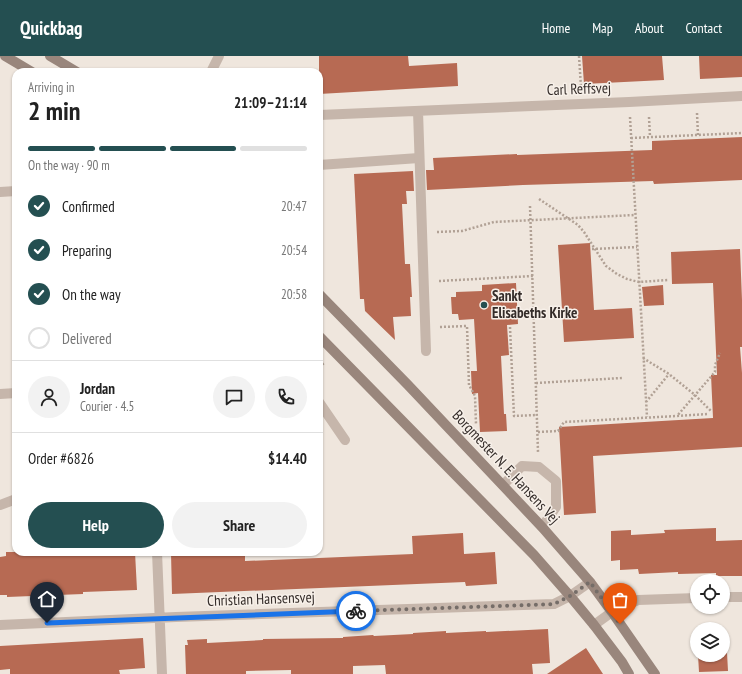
<!DOCTYPE html>
<meta charset="utf-8">
<style>
body{margin:0;font-family:"PT Sans Narrow",sans-serif;background:#f2f2f2;color:#222;height:100vh;display:flex;flex-direction:column;font-size:15px;white-space:nowrap}
*{box-sizing:border-box;margin:0}
p{font-size:13px;color:#767676}
.icon{flex:none;width:22px;height:22px;fill:none;stroke:currentColor;stroke-width:2;stroke-linecap:round;stroke-linejoin:round}
.map{position:relative;flex:1;overflow:hidden}
.side{position:absolute;left:12px;top:12px;width:311px;height:488px;display:flex;flex-direction:column;background:#fff;border-radius:12px;box-shadow:0 1px 3px #0004}
.side>*{flex:none}
.buttons{position:absolute;left:690px;top:518px;display:grid;gap:8px}
.buttons a{display:grid;place-items:center;width:40px;height:40px;border-radius:50%;background:#fff;box-shadow:0 1px 3px #0004;font-size:20px}
.pin{position:absolute;display:grid;place-items:center;width:34px;height:34px;color:#fff;margin:-41px -17px;border-radius:50% 50% 50% 0;rotate:-45deg;box-shadow:0 0 4px #0007}
.pin .icon{rotate:45deg}
.courier{position:absolute;display:grid;place-items:center;width:40px;height:40px;margin:-20px;border:3px solid #1a73e8;border-radius:50%;background:#fff;color:#222;box-shadow:0 1px 5px #0007}
.summary em{font-style:normal;font-weight:700}
.summary div{display:flex;flex-direction:column-reverse}
.summary{display:flex;align-items:center;justify-content:space-between;height:68px;padding:0 16px}
h1{font-size:26px;font-weight:700;line-height:30px}
.bar{display:grid;grid-template-columns:repeat(4,1fr);gap:6px 4px;align-content:center;height:48px;padding:0 16px}
.bar i{height:5px;border-radius:3px;background:#e0e0e0}
.bar .active{background:#244f51}
.bar p{grid-column:span 4}
.line{display:flex;align-items:center;gap:10px;padding:0 16px;border-top:1px solid #e0e0e0}
.line div{flex:1}
.round{display:grid;place-items:center;flex:none;width:42px;height:42px;border-radius:21px;background:#f2f2f2}
ol{padding:0 16px;list-style:none}
li{display:flex;align-items:center;gap:12px;height:44px}
li p{margin-inline-start:auto}
li .icon{padding:4px;border-radius:50%;background:#244f51;color:#fff;stroke-width:4}
li:last-child{color:#767676}
li i{width:22px;height:22px;border:2px solid #e0e0e0;border-radius:50%}
.primary-button{display:flex;gap:8px;margin-top:auto;padding:8px 16px}
.primary-button a{flex:1;height:46px;border-radius:24px;background:#244f51;color:#fff;font-size:16px;font-weight:700;line-height:46px;text-align:center}
.primary-button a+a{background:#f2f2f2;color:#222}
header{display:flex;align-items:center;gap:24px;box-sizing:border-box;height:56px;padding:0 20px;background:#244f51;color:#fff}
header strong{font-size:19px}
nav{display:flex;gap:22px;margin-inline-start:auto;font-size:14px}
.map>svg:first-child{display:block}
</style>
<header>
<strong>Quickbag</strong>
<nav><a>Home</a><a>Map</a><a>About</a><a>Contact</a></nav>
</header>
<div class="map">
<svg width="742" height="618" viewBox="0 0 742 618">
<rect width="100%" height="100%" fill="#efe6dd"/>
<path fill="#b76a53" d="M319,0H408L409,10L457,7L458,30L319,38Z
M582,0H662L664,24L584,28Z
M699,0H742V21L700,23Z
M742,81V124L654,128L653,125L523,129L427,134L426,114H434L433,102L517,98V99L652,94V85Z
M413,115L414,135H406L407,148H402L405,208H410L412,241H410L411,260L393,261L395,284L365,255L364,243H360L354,118Z
M590,187L594,254L632,252L634,282L564,286L558,189Z
M740,193L742,244V291H740L742,317V391L593,400L596,457L564,459L559,371L713,362L711,319H717L713,227L672,228L671,196Z
M516,227L518,268L507,269L509,299L501,300L504,358H506L507,375L480,376L478,337L472,338L471,315H477L474,263L459,264L458,258H452L451,241H456V236L482,235V229Z
M663,229L664,249L644,250L642,231Z
M716,472V485L742,484V520H716V517L678,518V516L639,518L638,513L620,514V504L611,505V475L631,474V479L665,477L664,474Z
M463,477L464,498L495,496L497,528L466,530L465,526L172,538L171,497L198,496V498L245,497V505L413,498L412,480Z
M6,496H80L81,498L135,496L137,534L83,536V538L7,541V539H0V501L6,500Z
M548,573L550,607L532,608L533,618H386L385,609L353,610V618H291V614L246,615V618H186L185,589H188L187,584L207,583V587L263,584V583L343,582V581L373,579L374,580L413,578V577L446,575V577L486,575V576Z
M723,578H726L728,615L699,616L698,599H723Z
M143,582L145,612L119,614L120,618H10V613L0,614V590Z
M586,592L603,618H547Z"/>
<g fill="none" stroke-linecap="round" stroke-linejoin="round">
<path stroke="#b1a195" stroke-width="2.5" stroke-dasharray="2 2" stroke-linecap="butt" d="M579,0L581,31
M697,57L698,79
M630,61L647,361
M649,61L650,81
M631,82L742,77
M539,143L578,169L584,176L606,210L617,218L627,223L639,226L668,224
M530,150L538,396
M437,176L462,175L494,166L635,159
M592,193L637,191
M439,225L533,220
M440,271L467,270L469,329L475,340L476,368
M510,271L514,360L537,359
M643,302L669,318L695,339L712,356
M319,311L324,307
M536,327L622,322
M646,346L669,318
M707,358L677,360L715,316V309L720,297
M538,376L558,375L564,366L677,360"/>
<path stroke="#c6b6ab" stroke-width="10" d="M319,109L419,102
M319,346L345,384
M503,429L522,410L539,411L556,425V451L542,471
M0,449L16,443"/>
<path stroke="#c6b6ab" stroke-width="10" d="M211,16L219,0
M418,55L426,295
M319,59L629,46L742,40
M0,136L16,135
M0,338L16,337
M157,496L162,618
M723,541H742
M0,569L176,561L554,548L570,540L590,526
M594,569L612,556L623,550L638,544L697,542"/>
<path stroke="#99867c" stroke-width="10" d="M5,0L32,16
M50,0L77,16
M319,238L408,329L542,471L590,526L612,556L655,618
M319,280L534,499L570,540L594,569L622,606L629,618"/>
</g>
<g fill="none" stroke-linecap="round" stroke-linejoin="round">
<path stroke="#756d68" stroke-width="4" stroke-dasharray="0 7.2" d="M356,555L554,548L570,540L590,526L620,568"/>
<path stroke="#1a73e8" stroke-width="5" d="M47,567L356,555"/>
</g>
<circle fill="#244f51" stroke="#f7f0e9" stroke-width="1.5" cx="484" cy="249" r="4"/>
<g text-anchor="middle" stroke-width="3" stroke-linejoin="round" paint-order="stroke">
<g font-size="15" fill="#342c29" stroke="#f7f0e9">
<text transform="translate(579 33) rotate(-2)" y="5">Carl Reffsvej</text>
<text transform="translate(506 411) rotate(47)" y="5">Borgmester N. E. Hansens Vej</text>
<text transform="translate(261 543) rotate(-2)" y="5">Christian Hansensvej</text>
</g>
<g font-size="15" font-weight="bold" fill="#342c29" stroke="#f7f0e9" text-anchor="start">
<text x="492" y="245">Sankt<tspan x="492" dy="17">Elisabeths Kirke</tspan></text>
</g>
</g>
</svg>
<div class="buttons">
<a><svg class="icon" aria-label="locate" viewBox="0 0 24 24"><circle cx="12" cy="12" r="6"/><path d="M12 2v4M12 18v4M2 12h4M18 12h4"/></svg></a>
<a><svg class="icon" aria-label="layers" viewBox="0 0 24 24"><path d="M12 4l9 5-9 5-9-5zM3 14l9 5 9-5"/></svg></a>
</div>
<div class="pin" style="left:620px;top:568px;background:#ea580c"><svg class="icon" aria-label="bag" viewBox="0 0 24 24"><path d="M5 8h14l-1 12H6zM9 8a3 3 0 0 1 6 0"/></svg></div>
<div class="pin" style="left:47px;top:567px;background:#1f2937"><svg class="icon" aria-label="home" viewBox="0 0 24 24"><path d="M3 11l9-7 9 7M6 9v11h12V9"/></svg></div>
<div class="courier" style="left:356px;top:555px"><svg class="icon" aria-label="bike" viewBox="0 0 24 24"><circle cx="6" cy="16" r="4"/><circle cx="18" cy="16" r="4"/><path d="M6 16l4-8h5l3 8M10 8l3 8H6M13 5h3"/></svg></div>
<section class="side">
<div class="summary"><div><h1>2 min</h1><p>Arriving in</p></div><em>21:09–21:14</em></div>
<div class="bar"><i class="active"></i><i class="active"></i><i class="active"></i><i></i><p>On the way · 90 m</p></div>
<ol>
<li><svg class="icon" aria-label="check" viewBox="0 0 24 24"><path d="M5 12l5 5 9-10"/></svg>Confirmed<p>20:47</p></li>
<li><svg class="icon" aria-label="check" viewBox="0 0 24 24"><path d="M5 12l5 5 9-10"/></svg>Preparing<p>20:54</p></li>
<li><svg class="icon" aria-label="check" viewBox="0 0 24 24"><path d="M5 12l5 5 9-10"/></svg>On the way<p>20:58</p></li>
<li><i></i>Delivered</li>
</ol>
<div class="line" style="height:72px"><a class="round"><svg class="icon" aria-label="person" viewBox="0 0 24 24"><circle cx="12" cy="8" r="4"/><path d="M4 21q1-7 8-7t8 7"/></svg></a><div><b>Jordan</b><p>Courier · 4.5</p></div><a class="round"><svg class="icon" aria-label="chat" viewBox="0 0 24 24"><path d="M4 5h16v11H9l-5 4z"/></svg></a><a class="round"><svg class="icon" aria-label="phone" viewBox="0 0 24 24"><path d="M5 4h4l2 5-3 2q2 4 5 5l2-3 5 2v4C11 20 4 13 5 4z"/></svg></a></div>
<div class="line" style="height:52px"><div>Order #6826</div><b>$14.40</b></div>
<div class="primary-button"><a>Help</a><a>Share</a></div>
</section>
</div>
